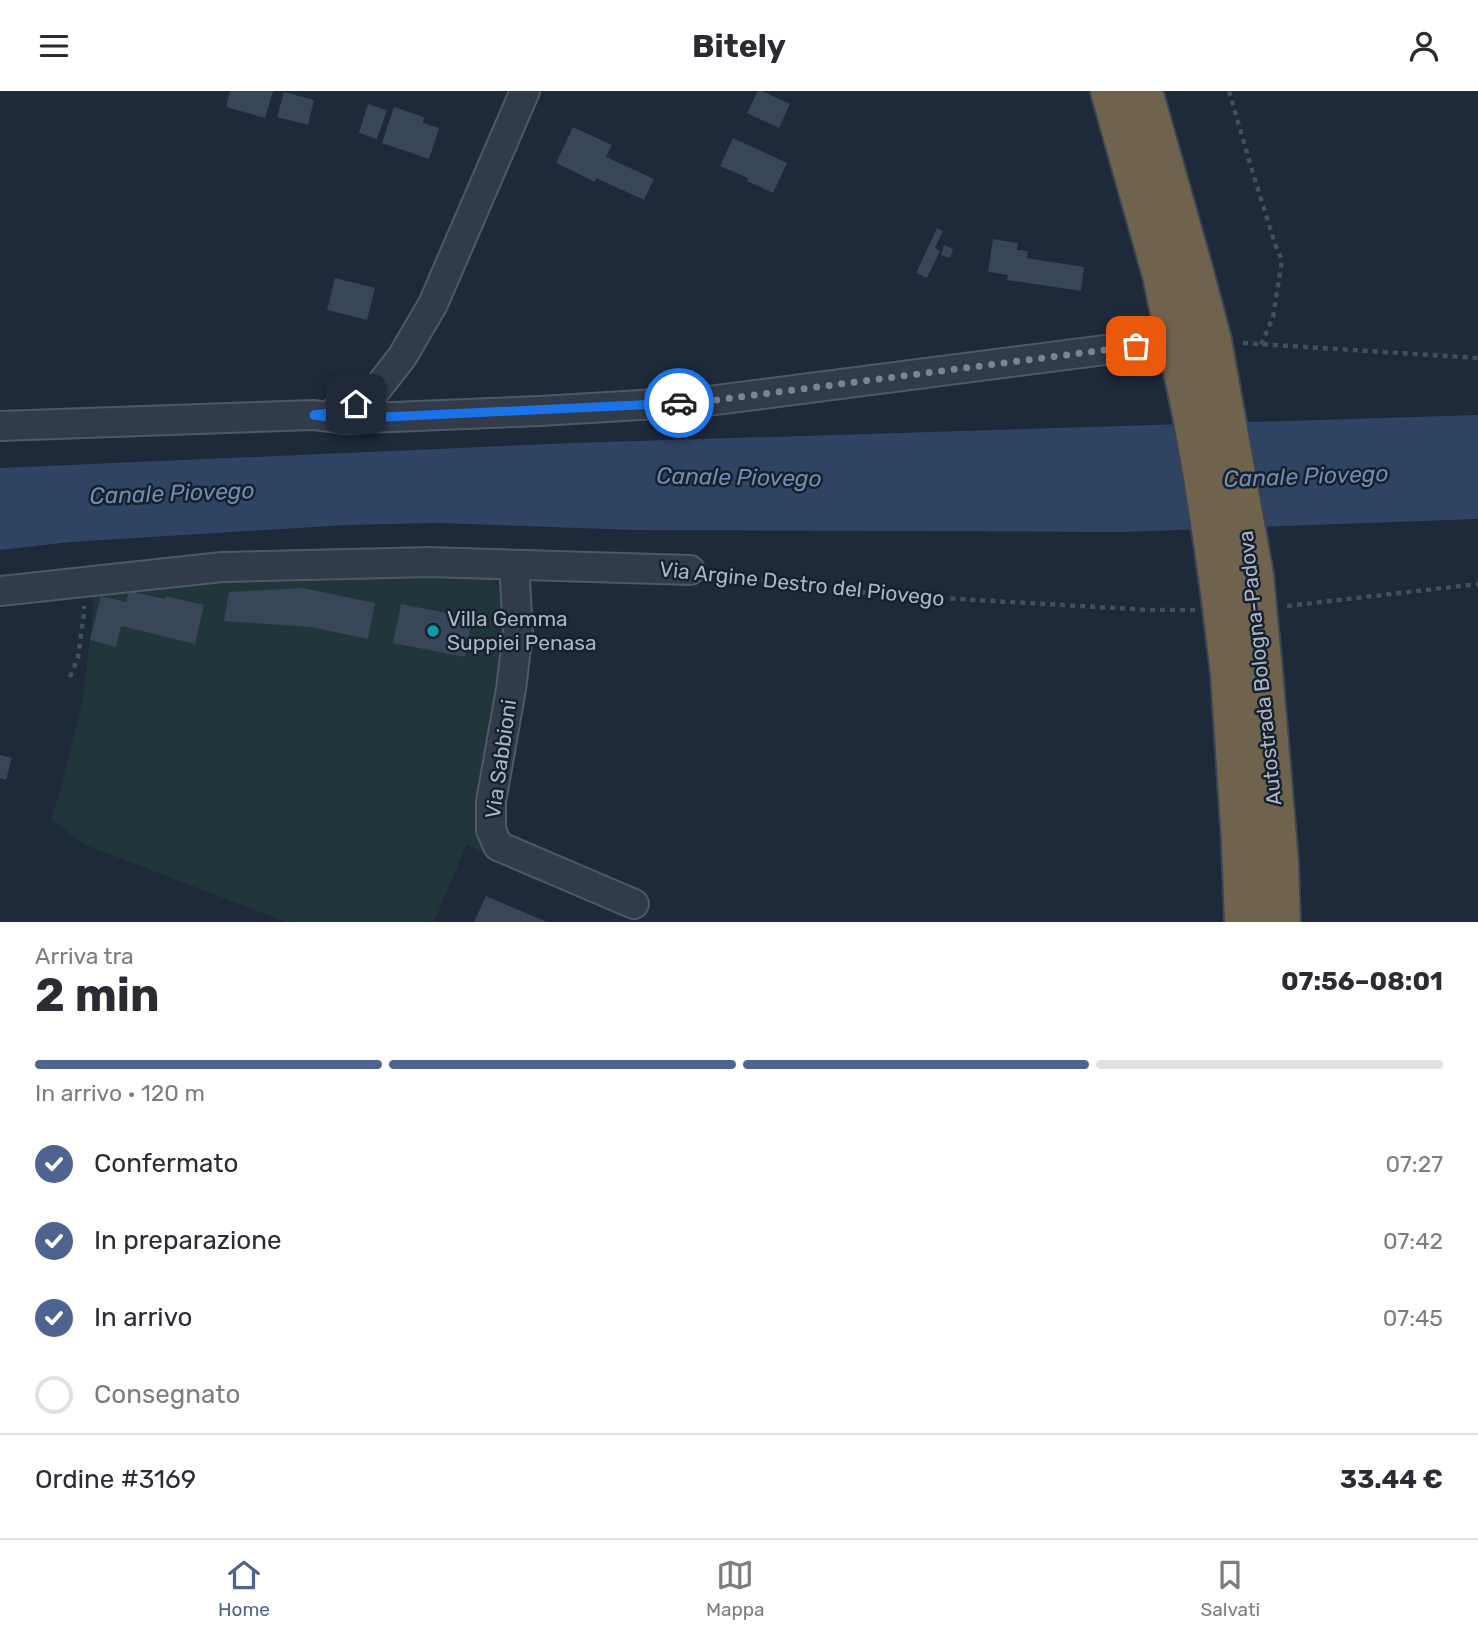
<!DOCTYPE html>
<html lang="it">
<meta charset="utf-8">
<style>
body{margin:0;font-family:Rubik,sans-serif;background:#f2f2f3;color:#2b2b33;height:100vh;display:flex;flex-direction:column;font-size:26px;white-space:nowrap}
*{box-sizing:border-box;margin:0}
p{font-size:23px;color:#7c7c81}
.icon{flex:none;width:38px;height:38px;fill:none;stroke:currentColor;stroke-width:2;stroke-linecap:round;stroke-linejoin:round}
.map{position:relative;height:831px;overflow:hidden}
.sheet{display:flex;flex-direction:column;background:#fff;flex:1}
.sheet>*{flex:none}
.pin{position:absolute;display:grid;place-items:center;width:60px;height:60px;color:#fff;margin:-30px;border-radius:14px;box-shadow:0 4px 10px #0006}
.courier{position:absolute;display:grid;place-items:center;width:70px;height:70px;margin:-35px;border:5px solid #1a73e8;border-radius:50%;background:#fff;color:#222;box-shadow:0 2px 9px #0007}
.summary em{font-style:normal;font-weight:700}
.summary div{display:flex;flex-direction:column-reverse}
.summary{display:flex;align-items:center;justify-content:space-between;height:119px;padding:0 35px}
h1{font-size:46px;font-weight:700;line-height:52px}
.bar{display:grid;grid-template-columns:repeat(4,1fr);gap:10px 7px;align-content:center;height:84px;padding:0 35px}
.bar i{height:9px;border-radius:5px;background:#e1e1e2}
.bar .current{background:#4e638f}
.bar p{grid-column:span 4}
.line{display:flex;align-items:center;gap:18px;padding:0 35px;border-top:2px solid #e1e1e2}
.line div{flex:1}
ol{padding:0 35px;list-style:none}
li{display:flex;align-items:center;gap:21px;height:77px}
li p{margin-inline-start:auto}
li .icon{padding:7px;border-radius:50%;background:#4e638f;color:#fff;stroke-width:4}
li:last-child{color:#7c7c81}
li i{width:38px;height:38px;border:4px solid #e1e1e2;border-radius:50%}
header{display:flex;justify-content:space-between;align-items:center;height:91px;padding:0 35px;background:#fff;font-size:32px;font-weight:700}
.tab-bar{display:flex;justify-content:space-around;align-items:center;height:98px;border-top:2px solid #e1e1e2;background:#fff;font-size:19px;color:#7c7c81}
.tab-bar a{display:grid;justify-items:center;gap:4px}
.tab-bar .current{color:#4e638f}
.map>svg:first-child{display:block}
</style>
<header><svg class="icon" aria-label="menu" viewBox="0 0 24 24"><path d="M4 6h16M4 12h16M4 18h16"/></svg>Bitely<svg class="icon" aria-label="person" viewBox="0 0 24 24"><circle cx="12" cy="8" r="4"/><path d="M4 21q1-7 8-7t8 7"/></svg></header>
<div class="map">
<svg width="1478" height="831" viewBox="0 0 1478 831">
<rect width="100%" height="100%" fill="#1e2939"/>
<path fill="#20363a" d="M349,485H488L505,501V527L501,600L480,709L484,764L467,753L434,831H286L83,753L51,728L60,702L82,612L94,515L90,498L237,487Z"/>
<path fill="#2f4362" d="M1478,324V428L1123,441L633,439L437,432L347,434L71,451L0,459V377L572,352Z"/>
<path fill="#394559" d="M230,0H273L265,27L226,16Z
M758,0H762L790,13L779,37L747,22Z
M284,1L314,9L308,34L277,26Z
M368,13L387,19L377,48L359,42Z
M394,16L424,26L423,32L439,37L429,68L382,52Z
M573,36L612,54L606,66L654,88L644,109L596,87L595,91L556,72Z
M733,47L787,72L773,102L747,90L748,87L720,75Z
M937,137L943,140L935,157L940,160L927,187L916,182Z
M993,148L1018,152L1017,159L1028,160L1027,167L1084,176L1081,200L1007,189L1008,184L988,181Z
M944,154L953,158L950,167L941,164Z
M335,187L375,197L367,229L327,219Z
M303,497L375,512L368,548L311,536L224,530L229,501Z
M129,500L165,508L166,505L204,514L195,553L121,535L116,556L90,549L101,505L126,511Z
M401,513L472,527L465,566L393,552Z
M0,664L12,667L6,689L0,687Z
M486,805L547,831H474Z"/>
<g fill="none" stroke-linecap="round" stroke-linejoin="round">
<defs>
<path id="street" d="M334,321L342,320L370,307L402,266L433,213L525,0
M0,335L314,324L343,328L540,320L708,310L1136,255
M514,474L518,541L511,598L491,711V739L498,755L634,813
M0,500L222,476L430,471L690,479"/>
<path id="highway" d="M1110,0L1162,184
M1143,0L1194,181
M1230,583L1241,751L1244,831
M1264,590L1279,771L1281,831"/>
</defs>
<use href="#street" stroke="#4f5867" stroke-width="32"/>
<use href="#highway" stroke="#3c4553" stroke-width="42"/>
<path stroke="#3d5357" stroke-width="4.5" stroke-dasharray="5 5" stroke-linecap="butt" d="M1229,0L1249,69L1275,153L1282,169L1273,226L1261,254
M1243,252L1478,267
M712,481L831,499L941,507L1150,519H1195
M1287,515L1478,493
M70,586L78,566L84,522V515"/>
<use href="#street" stroke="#323b49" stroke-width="28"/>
<use href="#highway" stroke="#70634e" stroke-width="38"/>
<defs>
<path id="highway-bridge" d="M1194,181L1212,249L1254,484L1264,590
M1162,184C1171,229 1182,274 1191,319C1208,407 1220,495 1230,583"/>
</defs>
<use href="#highway-bridge" stroke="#3c4553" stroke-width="42" stroke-linecap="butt"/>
<use href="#highway-bridge" stroke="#70634e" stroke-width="38"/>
</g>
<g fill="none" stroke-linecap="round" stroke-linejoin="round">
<path stroke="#7a8495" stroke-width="7" stroke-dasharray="0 12.6" d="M679,312L708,310L1136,255"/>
<path stroke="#1a73e8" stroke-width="9" d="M356,313L342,320L314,324L343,328L679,312"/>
</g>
<circle fill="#0f9aa8" stroke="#17202d" stroke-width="2.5" cx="433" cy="540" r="7"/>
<g text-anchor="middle" stroke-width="5" stroke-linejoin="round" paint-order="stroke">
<g font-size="21" fill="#acb5c6" stroke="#17202d">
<text transform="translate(802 493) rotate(6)" y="7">Via Argine Destro del Piovego</text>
<text transform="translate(1260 577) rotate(-96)" y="7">Autostrada Bologna-Padova</text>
<text transform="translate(501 668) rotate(-82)" y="7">Via Sabbioni</text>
</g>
<g font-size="21" fill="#acb5c6" stroke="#17202d" text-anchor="start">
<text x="447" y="535">Villa Gemma<tspan x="447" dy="24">Suppiei Penasa</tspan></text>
</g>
<g font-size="23" font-style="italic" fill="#718bb2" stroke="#17202d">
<text transform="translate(1306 385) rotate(-2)" y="8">Canale Piovego</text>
<text transform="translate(739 386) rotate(1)" y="8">Canale Piovego</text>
<text transform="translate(172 402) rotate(-2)" y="8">Canale Piovego</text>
</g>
</g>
</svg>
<div class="pin" style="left:1136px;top:255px;background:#ea580c"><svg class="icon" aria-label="bag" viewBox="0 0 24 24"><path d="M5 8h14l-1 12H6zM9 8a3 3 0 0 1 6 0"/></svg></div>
<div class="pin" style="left:356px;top:313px;background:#1f2937"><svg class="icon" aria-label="home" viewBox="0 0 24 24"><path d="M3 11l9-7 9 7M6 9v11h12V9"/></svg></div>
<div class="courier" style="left:679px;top:312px"><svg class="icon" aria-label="car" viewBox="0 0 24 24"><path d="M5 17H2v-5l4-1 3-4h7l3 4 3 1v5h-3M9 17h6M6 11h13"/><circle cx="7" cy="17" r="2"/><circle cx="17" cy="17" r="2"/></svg></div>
</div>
<section class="sheet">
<div class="summary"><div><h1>2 min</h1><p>Arriva tra</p></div><em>07:56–08:01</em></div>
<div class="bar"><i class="current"></i><i class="current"></i><i class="current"></i><i></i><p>In arrivo · 120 m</p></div>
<ol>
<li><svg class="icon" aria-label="check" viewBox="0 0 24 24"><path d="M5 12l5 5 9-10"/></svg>Confermato<p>07:27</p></li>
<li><svg class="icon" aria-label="check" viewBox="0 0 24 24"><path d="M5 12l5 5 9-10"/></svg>In preparazione<p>07:42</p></li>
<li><svg class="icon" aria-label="check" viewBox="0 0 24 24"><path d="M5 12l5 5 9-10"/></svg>In arrivo<p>07:45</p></li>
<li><i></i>Consegnato</li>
</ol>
<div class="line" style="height:91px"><div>Ordine #3169</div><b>33.44 €</b></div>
</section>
<nav class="tab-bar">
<a class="current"><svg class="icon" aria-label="home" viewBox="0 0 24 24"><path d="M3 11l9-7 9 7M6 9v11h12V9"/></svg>Home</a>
<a><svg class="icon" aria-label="map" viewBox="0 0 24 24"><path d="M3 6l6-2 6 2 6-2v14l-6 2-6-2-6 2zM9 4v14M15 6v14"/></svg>Mappa</a>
<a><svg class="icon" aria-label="saved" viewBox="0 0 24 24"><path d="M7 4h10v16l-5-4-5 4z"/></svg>Salvati</a>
</nav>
